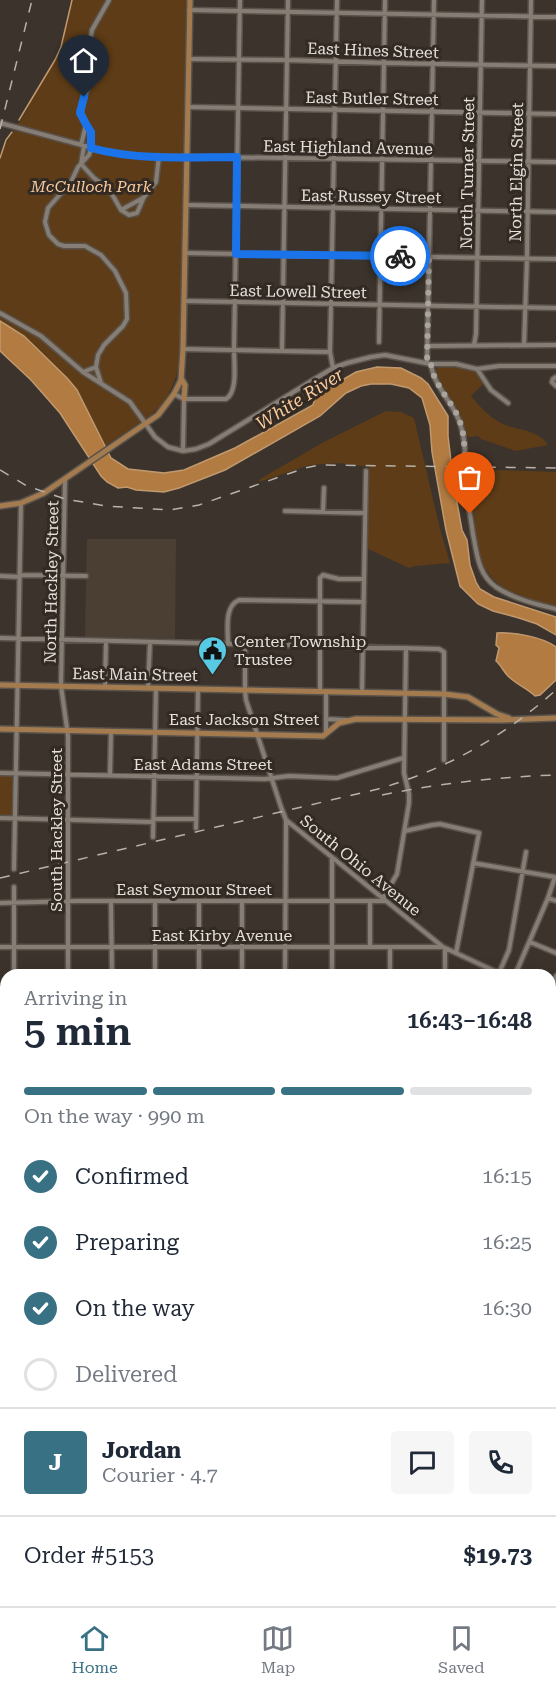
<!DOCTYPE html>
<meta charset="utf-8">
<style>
body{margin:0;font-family:"Roboto Serif",serif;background:#f6f6f7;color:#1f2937;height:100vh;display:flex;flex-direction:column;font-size:22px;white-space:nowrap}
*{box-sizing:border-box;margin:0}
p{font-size:20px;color:#747a83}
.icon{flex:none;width:33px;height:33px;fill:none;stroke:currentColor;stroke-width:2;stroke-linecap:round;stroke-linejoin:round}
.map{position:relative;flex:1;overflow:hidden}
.details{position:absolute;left:0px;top:969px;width:556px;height:638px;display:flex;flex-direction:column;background:#fff;border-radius:18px 18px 0 0;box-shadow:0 3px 15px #0003}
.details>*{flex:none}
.pin{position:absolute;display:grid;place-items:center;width:51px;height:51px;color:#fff;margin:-62px -26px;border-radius:50% 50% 50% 0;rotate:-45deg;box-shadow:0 0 6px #0007}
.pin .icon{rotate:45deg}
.courier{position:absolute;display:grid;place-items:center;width:60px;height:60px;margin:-30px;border:4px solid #1a73e8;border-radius:50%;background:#fff;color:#222;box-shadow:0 2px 8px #0007}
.overview em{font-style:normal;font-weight:600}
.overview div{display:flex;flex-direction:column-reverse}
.overview{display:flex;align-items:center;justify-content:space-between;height:102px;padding:0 24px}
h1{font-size:39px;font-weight:600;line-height:45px}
.bar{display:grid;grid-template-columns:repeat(4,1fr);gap:9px 6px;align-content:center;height:72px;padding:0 24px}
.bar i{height:8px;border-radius:4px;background:#e0e1e3}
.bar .on{background:#397184}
.bar p{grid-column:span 4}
.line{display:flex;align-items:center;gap:15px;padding:0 24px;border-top:2px solid #e0e1e3}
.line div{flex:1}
.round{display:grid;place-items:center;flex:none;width:63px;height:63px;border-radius:6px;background:#f6f6f7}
ol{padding:0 24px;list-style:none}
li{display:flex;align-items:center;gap:18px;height:66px}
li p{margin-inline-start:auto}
li .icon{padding:6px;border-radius:50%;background:#397184;color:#fff;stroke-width:4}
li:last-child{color:#747a83}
li i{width:33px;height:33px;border:3px solid #e0e1e3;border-radius:50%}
.tabs{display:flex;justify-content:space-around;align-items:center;height:84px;border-top:2px solid #e0e1e3;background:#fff;font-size:16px;color:#747a83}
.tabs a{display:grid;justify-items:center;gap:3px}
.tabs .on{color:#397184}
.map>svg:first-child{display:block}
</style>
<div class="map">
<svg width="556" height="1606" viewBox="0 0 556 1606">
<rect width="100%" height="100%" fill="#3c342c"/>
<path fill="#4b3f33" d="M87,539H176L175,639L85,637Z"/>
<path fill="#5d3c17" d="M72,0H186L180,356C173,410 146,418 105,446L77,390L67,378L24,337L0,321V158L2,150L27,110L32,98L57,56L61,47Z
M454,366C468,367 476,370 484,383L471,396C480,407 489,417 503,424C517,431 538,429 548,445L516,451L481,439L478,436L471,437L465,436C461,411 444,394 434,372L438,367Z
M386,411L401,412L414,418L440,529L450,563L415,566L409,568L366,548L369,467L340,463L310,465L259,482L260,479L324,442Z
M468,469L556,472V606C522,598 493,592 479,556Z
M0,776H12V815H0Z
M0,1321H6V1470H0Z"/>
<path fill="#b17b41" stroke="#c1996f" stroke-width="1.5" d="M0,321L24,336L67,378L77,390L111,458L128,469L164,473L184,470L235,448L313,405L316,395L356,372L377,367L401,368L421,378L428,384L448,416V436L454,486L462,530L467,540L470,565L476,582L480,589L494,597L556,617V635L537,624L519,618L493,611L478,604L460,586L446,530L432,452L430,425L422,398L409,388L391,384H371L361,386L346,393L320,416L225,470L179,488L164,492L136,490L127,487L118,488L107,482L101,476L60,413L31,380L0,351Z
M497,633C514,632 543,637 556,647V680L540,695L535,696C527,688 517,685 508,676C503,671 501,665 496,661L499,648L496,645Z"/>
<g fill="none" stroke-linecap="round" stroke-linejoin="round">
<path stroke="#c1996f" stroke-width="1.5" d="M19,120L55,60L61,47L72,0
M0,158L6,140L12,132"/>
<defs>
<path id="minor" d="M189,10L556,17
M189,59L287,60L387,63L556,66
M188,107L556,114
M0,123L104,151L142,156L556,162
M81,145L86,125
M84,146L81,164L94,178L109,189L121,210L129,215L137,213L144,197L156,182L159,156
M186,205L556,212
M121,210L143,198
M185,253L556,259
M184,301L556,308
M0,313L41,336L83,372L130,402L155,437L168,447L183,451L196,449L209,444L313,380L333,368L347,363L371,357L385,355L431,364C434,389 457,405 462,430C467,449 465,470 466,489C468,504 471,519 473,534C477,554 478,574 496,587C514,599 536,604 556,609
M379,342L385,0
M474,345L476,334L482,0
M524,345L527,259L531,0
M428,346L556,345
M183,349L330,352
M282,351L288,0
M427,363L434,0
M431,364H456L477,369L499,366H556
M333,368L330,352L337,0
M477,369L491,390L508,403
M83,372L96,367
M556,377L553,379L552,382L556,386
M101,383L96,367L98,355L104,345L123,326L127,319L126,293L115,271L101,255L85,246H64L58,244L49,235L45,222L48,208L71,182L78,167L89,155L91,148V132L86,124L80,110L92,76L89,48L92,30L109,0
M174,394L184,399H226C238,392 234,363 234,350L240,0
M183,451L184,399
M65,479L61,686L68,736V975
M285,511L365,513
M323,512L324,488
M20,575L86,576
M0,576L20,577
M0,638L439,649L444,652V760
M228,644C228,630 224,606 239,600L364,602
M245,644V690L246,700L281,807L286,820L443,947L503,975
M105,687L106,641
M148,687L150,642
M320,692V578L323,575L339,579H364
M362,693L366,471
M326,719L346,720
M326,733V692
M0,773L265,779L289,776L337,778L403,758
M110,775L111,732
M0,818L153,822
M153,819H196
M196,828L198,689
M405,831L432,825L440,824L479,833L456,953
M153,837L156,688
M473,863L555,877
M14,869L21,503
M14,887V975
M383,898L397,874L409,803V794L404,773L406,648
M548,898L556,901
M111,901L112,975
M155,901V975
M199,901V975
M242,901V975
M0,903L76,901H386
M530,942L556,953
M0,947H443
M370,947V901
M390,947V975
M445,948V975
M499,973L509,950L526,852
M285,975L286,821
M332,975V857
M515,975L548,898L555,877
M0,989H6
M550,989L556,976
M550,998L556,1000
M0,1031H6
M550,1096H556
M0,1097H6
M0,1142H6
M0,1186H6
M0,1231H6
M0,1275L6,1274
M550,1296H556
M0,1318H6
M0,1521H6
M550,1521H556
M550,1588H556
M453,1600V1606
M24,1606V1600
M68,1606V1600
M113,1606V1600
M157,1606V1600
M205,1606V1600"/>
<path id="major" d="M181,378L185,385L184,399
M0,506L21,503L44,493L158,415L174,394L181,380L183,349L190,0
M0,685L444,694L468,697L497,714L509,718
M0,729L323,736L339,723L356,719L501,720L556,718
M0,1475H6
M550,1475H556"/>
</defs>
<use href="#minor" stroke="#59534c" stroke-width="7"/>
<use href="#major" stroke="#59534c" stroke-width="8"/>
<use href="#minor" stroke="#867d74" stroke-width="4"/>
<use href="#major" stroke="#a47b4f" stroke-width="5"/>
<path stroke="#b7b2ac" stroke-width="1.5" stroke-dasharray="10 10" stroke-linecap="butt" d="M0,129L32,0
M0,470L27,486L65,499L106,506L170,510L199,505L305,468L319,465L556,468
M382,795C440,783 497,777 556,775
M0,878L378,789C447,769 502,738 556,690
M264,1600V1606"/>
</g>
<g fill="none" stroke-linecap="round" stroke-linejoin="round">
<path stroke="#aaa49e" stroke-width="6" stroke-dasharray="0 10.8" d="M400,256L429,257L427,363L431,364C434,387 453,401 460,422C465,435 464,449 465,463C466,480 467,497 470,514"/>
<path stroke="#1a73e8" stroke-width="8" d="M84,97L80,113L86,124L91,132V148C138,161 189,157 237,157L236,254L400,256"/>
</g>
<defs>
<symbol id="civic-pin" viewBox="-11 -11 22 30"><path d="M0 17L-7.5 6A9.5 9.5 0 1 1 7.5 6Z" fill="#58c9e3" stroke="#322a23"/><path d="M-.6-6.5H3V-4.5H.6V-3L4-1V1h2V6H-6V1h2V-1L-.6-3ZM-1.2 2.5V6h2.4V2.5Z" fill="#111"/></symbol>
</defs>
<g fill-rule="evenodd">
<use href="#civic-pin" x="196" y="634" width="33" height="45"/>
</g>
<g text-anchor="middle" stroke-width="6" stroke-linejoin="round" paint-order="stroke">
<g font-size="16" fill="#e5e0db" stroke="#322a23">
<text transform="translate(373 50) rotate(2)" y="6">East Hines Street</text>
<text transform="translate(372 98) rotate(1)" y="6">East Butler Street</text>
<text transform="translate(348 147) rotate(1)" y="6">East Highland Avenue</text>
<text transform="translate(516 172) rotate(-89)" y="6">North Elgin Street</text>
<text transform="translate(467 173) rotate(-89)" y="6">North Turner Street</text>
<text transform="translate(371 196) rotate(1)" y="6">East Russey Street</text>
<text transform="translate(298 291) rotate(1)" y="6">East Lowell Street</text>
<text transform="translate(51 582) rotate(-89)" y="6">North Hackley Street</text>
<text transform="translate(135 674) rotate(1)" y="6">East Main Street</text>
<text x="244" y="725">East Jackson Street</text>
<text x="203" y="770">East Adams Street</text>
<text transform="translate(56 830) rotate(-90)" y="6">South Hackley Street</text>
<text transform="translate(361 865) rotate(39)" y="6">South Ohio Avenue</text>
<text x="194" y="895">East Seymour Street</text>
<text x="222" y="941">East Kirby Avenue</text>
</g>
<g font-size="16" font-style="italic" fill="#f8ca9e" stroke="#322a23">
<text x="91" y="192">McCulloch Park</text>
</g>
<g font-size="16" fill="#e5e0db" stroke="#322a23" text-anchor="start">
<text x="234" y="647">Center Township<tspan x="234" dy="18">Trustee</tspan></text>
</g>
<g font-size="18" font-style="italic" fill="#f9cb9e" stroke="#322a23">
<text transform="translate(300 399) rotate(-32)" y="6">White River</text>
</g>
</g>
</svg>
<div class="pin" style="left:470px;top:514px;background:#ea580c"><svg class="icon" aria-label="bag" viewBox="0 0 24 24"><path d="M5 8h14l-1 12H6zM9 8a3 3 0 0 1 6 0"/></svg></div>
<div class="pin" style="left:84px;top:97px;background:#1f2937"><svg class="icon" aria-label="home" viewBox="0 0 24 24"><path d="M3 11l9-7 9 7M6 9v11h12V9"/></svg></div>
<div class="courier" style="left:400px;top:256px"><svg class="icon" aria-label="bike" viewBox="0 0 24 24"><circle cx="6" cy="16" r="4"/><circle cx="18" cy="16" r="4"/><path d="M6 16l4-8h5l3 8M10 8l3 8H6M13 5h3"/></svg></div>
<section class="details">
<div class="overview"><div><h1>5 min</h1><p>Arriving in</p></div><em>16:43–16:48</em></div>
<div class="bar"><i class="on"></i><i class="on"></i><i class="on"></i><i></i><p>On the way · 990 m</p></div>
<ol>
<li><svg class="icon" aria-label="check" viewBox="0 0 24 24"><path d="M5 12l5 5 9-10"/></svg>Confirmed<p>16:15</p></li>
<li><svg class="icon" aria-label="check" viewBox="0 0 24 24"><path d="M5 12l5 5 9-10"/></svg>Preparing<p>16:25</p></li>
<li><svg class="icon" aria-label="check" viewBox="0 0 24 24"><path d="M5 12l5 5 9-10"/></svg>On the way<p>16:30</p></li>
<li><i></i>Delivered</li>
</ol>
<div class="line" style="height:108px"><b class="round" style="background:#397184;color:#fff">J</b><div><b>Jordan</b><p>Courier · 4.7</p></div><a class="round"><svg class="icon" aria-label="chat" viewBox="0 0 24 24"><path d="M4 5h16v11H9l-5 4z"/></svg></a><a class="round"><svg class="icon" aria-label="phone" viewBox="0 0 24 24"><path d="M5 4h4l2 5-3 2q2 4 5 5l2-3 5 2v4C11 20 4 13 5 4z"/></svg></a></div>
<div class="line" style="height:78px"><div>Order #5153</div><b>$19.73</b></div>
</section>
</div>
<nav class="tabs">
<a class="on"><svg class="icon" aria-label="home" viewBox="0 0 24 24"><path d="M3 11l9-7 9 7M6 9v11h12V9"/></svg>Home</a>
<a><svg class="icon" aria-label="map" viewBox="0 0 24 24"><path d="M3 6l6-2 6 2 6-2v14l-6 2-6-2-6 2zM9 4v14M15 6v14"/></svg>Map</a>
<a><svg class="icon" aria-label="saved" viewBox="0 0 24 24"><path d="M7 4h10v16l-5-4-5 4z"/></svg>Saved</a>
</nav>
